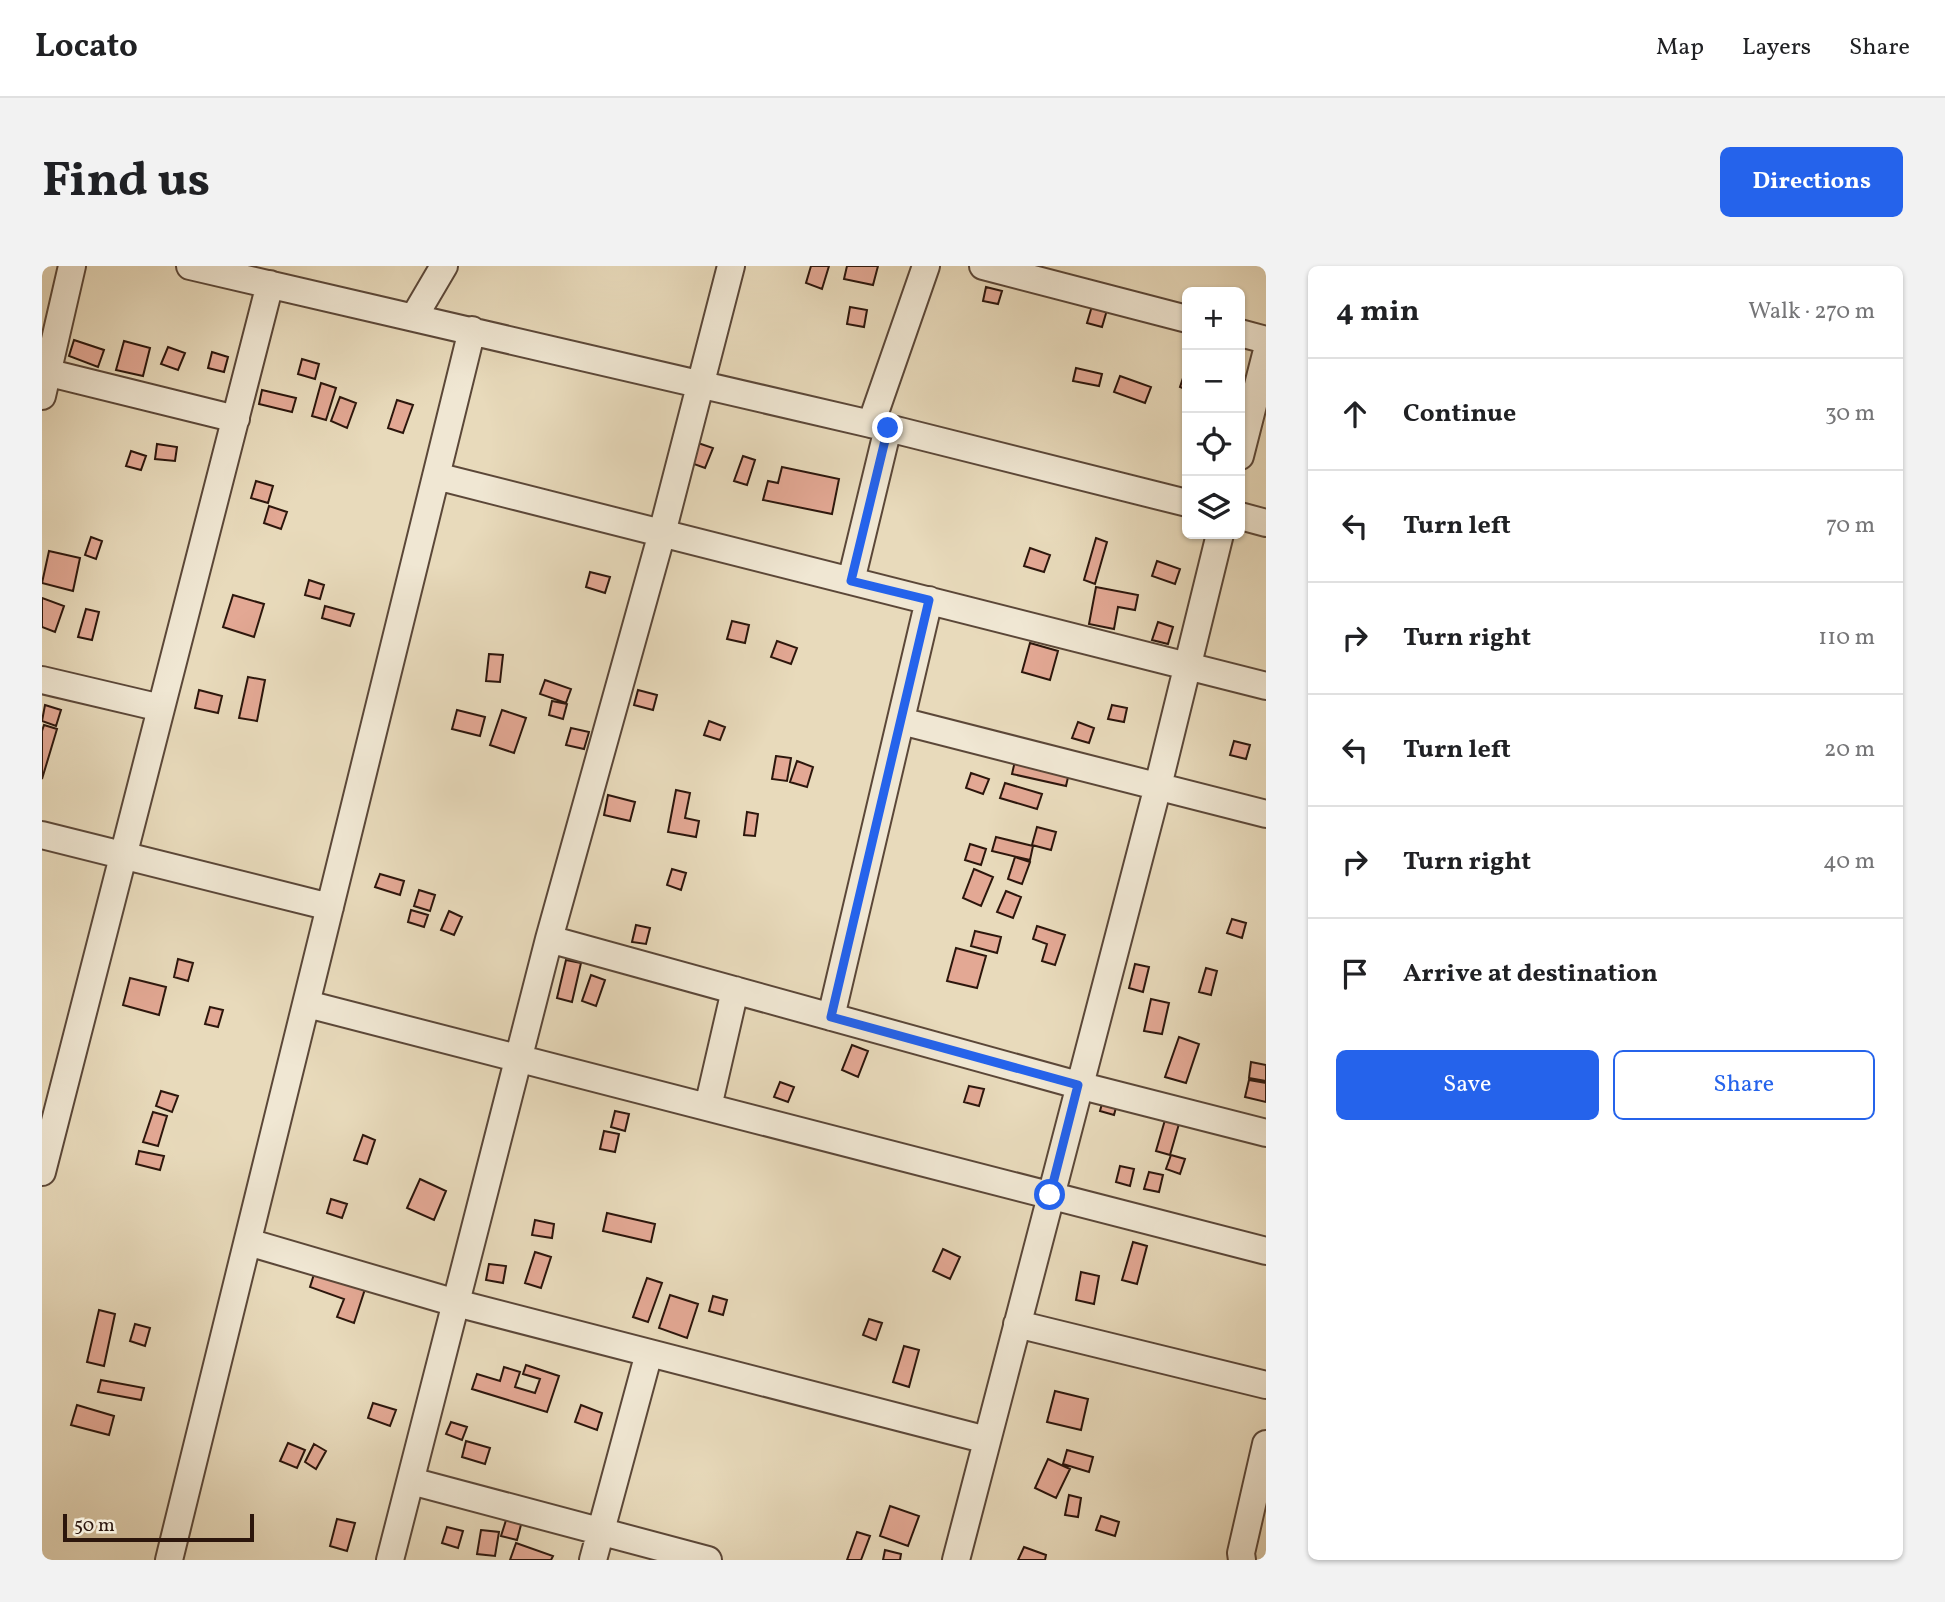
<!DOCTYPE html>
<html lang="en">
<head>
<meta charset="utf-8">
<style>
  body { margin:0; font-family:Vollkorn,serif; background:#f2f2f2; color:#202124 }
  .controls { position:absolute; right:21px; top:21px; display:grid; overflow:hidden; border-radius:10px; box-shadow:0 2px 5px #0004 }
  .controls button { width:63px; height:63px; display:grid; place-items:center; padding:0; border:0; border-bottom:2px solid #e0e0e0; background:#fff; color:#202124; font:35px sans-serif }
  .scale { position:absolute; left:21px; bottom:18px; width:191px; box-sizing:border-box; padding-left:7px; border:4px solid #2c160c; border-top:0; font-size:19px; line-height:24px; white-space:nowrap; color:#2c160c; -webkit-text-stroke:5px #f0e7d3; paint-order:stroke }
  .stop { position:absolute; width:21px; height:21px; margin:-16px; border:5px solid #2563eb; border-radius:50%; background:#fff }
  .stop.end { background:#2563eb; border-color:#fff; box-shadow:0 2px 7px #0008 }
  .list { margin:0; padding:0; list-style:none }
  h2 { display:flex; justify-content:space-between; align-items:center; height:91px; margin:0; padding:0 28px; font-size:30px }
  h2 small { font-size:23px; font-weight:400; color:#757577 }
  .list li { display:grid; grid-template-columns:46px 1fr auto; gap:21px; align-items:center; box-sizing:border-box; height:112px; padding:0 28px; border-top:2px solid #e0e0e0 }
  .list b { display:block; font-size:26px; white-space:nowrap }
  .list em { font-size:23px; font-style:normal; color:#757577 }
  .actions { display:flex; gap:14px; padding:21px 28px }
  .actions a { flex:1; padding:16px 0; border:2px solid #2563eb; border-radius:10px; text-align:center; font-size:24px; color:#2563eb }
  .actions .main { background:#2563eb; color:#fff }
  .icon { flex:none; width:38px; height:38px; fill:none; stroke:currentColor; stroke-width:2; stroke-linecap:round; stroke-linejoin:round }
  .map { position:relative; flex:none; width:1224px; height:1294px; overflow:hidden; border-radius:10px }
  header { display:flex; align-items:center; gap:42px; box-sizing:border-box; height:98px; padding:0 35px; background:#fff; border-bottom:2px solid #e0e0e0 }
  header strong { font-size:33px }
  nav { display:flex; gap:38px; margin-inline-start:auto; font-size:24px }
  .intro { display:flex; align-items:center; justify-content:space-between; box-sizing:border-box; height:168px; padding:0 42px }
  h1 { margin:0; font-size:49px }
  .button { padding:18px 32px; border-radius:10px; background:#2563eb; color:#fff; font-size:24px; font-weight:700 }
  main { display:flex; gap:42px; padding:0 42px }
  aside { flex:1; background:#fff; border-radius:10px; box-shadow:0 2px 5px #0004 }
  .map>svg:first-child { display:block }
</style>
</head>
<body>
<header>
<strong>Locato</strong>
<nav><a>Map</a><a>Layers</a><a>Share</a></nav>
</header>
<div class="intro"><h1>Find us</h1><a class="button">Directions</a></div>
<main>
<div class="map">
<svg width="1224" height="1294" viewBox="0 0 1224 1294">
  <rect width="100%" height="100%" fill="#e8dabb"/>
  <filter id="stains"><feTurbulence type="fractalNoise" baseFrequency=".00286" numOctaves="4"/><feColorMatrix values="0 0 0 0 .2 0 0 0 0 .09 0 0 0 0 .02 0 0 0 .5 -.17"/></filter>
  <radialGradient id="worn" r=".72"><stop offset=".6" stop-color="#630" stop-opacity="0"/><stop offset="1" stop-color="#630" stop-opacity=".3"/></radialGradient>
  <!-- building -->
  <path fill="#e3a894" stroke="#2c160c" stroke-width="2" d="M769,0H787L780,23L764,17Z
    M805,0H836L831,19L802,13Z
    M944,21L960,25L956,38L941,35Z
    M1050,40L1065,44L1060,61L1045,57Z
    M808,41L825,44L822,61L805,58Z
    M32,74L62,84L56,101L27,90Z
    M82,75L108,82L101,110L74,104Z
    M126,81L143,87L136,104L119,98Z
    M170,86L186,91L182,106L166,102Z
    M260,93L277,98L273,113L256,108Z
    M1034,102L1060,108L1057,120L1031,115Z
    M1143,106H1145V124L1138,121Z
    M1078,110L1109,121L1103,137L1072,126Z
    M279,117L294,122L284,154L270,150Z
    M220,124L254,132L250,146L217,138Z
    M298,131L314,137L305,162L289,155Z
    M355,134L371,139L361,167L346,162Z
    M656,177L671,182L663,202L649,197Z
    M115,178L135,181L133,195L113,193Z
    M89,185L104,190L99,204L84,200Z
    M701,190L713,194L705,219L692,215Z
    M740,201L797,213L790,248L721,234L726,215L736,217Z
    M214,215L231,220L226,237L209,232Z
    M227,240L245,246L239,263L222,257Z
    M49,271L60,275L54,293L43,289Z
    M1054,272L1065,276L1053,318L1042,314Z
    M988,282L1008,289L1002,306L982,300Z
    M7,285L38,292L31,325L0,317Z
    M1115,295L1138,303L1133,318L1110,310Z
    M548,306L568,311L563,327L544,321Z
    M267,314L282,319L278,333L263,329Z
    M1054,321L1096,329L1093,344L1076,341L1072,363L1047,358Z
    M191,329L222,338L212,371L181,361Z
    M0,332L22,340L13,366L0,361Z
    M283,340L312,348L308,360L280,352Z
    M44,343L57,346L50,374L36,371Z
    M690,355L707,359L703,377L685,373Z
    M1116,356L1131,361L1126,378L1110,374Z
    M735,375L755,382L749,398L729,391Z
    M988,377L1016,385L1008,414L980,406Z
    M447,388L461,389L458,416L444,415Z
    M206,411L223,414L215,455L197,452Z
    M503,414L529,423L524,437L498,428Z
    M157,424L180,430L176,447L153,442Z
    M596,424L615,429L611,444L592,439Z
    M510,435L525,438L521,453L507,449Z
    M3,439L19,444L14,460L0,455Z
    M1070,439L1085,442L1082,456L1066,453Z
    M415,444L443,451L438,470L410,463Z
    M460,444L484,452L472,487L448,479Z
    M667,455L683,461L678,474L662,469Z
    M1036,456L1052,462L1047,477L1030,472Z
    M2,459L15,463L0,513V465Z
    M529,462L547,466L542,483L524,479Z
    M1192,475L1208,479L1204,493L1188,489Z
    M734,490L749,492L745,515L730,513Z
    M755,495L771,501L765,521L748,516Z
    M973,495L1027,507L1024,520L970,508Z
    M929,507L947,513L941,528L924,522Z
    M963,517L1000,528L995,543L958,532Z
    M634,524L648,527L643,552L657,555L654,571L626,566Z
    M566,529L593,536L588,555L562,549Z
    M705,546L716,548L713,570L702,569Z
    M995,561L1014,566L1009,584L990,579Z
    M954,571L991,580L988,594L950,585Z
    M928,578L944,583L939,599L923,594Z
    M973,591L988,596L980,618L966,613Z
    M630,603L644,607L639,624L625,619Z
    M932,603L951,611L939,640L921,632Z
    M338,608L362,615L358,629L333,621Z
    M377,624L393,629L388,645L372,640Z
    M964,625L979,631L971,652L955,646Z
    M369,644L386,649L382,661L366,656Z
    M407,645L420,651L412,669L399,664Z
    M1190,653L1204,657L1200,672L1185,667Z
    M594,659L608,662L604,678L590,676Z
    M995,660L1023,669L1013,699L1000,695L1005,678L991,673Z
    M933,665L959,671L955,687L929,680Z
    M914,682L944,690L935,722L905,715Z
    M136,693L151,697L146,715L132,711Z
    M524,694L539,697L530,736L515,732Z
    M1093,698L1107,701L1101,726L1087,722Z
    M1164,702L1175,705L1169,729L1157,726Z
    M549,709L563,714L554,740L540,735Z
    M88,712L124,721L117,749L81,739Z
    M1109,733L1127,737L1120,768L1102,765Z
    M168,741L181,744L176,761L163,758Z
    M1137,771L1157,778L1144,817L1123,811Z
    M810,779L826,785L816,811L800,804Z
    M1209,796L1224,799V815L1207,812Z
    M1207,814L1224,817V836L1203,831Z
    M738,816L752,821L746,836L732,831Z
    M927,820L942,823L937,840L922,836Z
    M119,825L136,830L130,846L114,840Z
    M1062,830L1076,834L1072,849L1058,845Z
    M573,845L587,848L583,865L569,861Z
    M111,846L125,850L116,880L101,876Z
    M1125,847L1139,851L1128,889L1114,885Z
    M562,865L577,868L573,886L558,883Z
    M321,869L333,874L325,898L312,894Z
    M97,885L122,890L118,904L94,898Z
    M1129,889L1143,893L1138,908L1124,903Z
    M1078,900L1092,903L1088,920L1074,916Z
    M1107,906L1121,909L1117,926L1102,923Z
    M378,913L404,925L392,954L365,942Z
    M289,933L305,938L300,952L285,947Z
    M565,947L613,958L609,976L561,965Z
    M493,954L512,958L510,972L490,969Z
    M1091,976L1105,980L1095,1018L1080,1014Z
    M901,983L918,991L908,1013L891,1005Z
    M493,986L509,991L499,1022L483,1017Z
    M447,998L464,1000L461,1017L444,1014Z
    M273,1005L323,1023L312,1057L295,1051L302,1033L268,1021Z
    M1039,1006L1057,1010L1052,1038L1034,1034Z
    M605,1012L620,1017L606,1056L591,1051Z
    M628,1029L656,1038L645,1072L617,1062Z
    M671,1030L685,1034L681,1049L667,1045Z
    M57,1044L73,1048L62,1100L45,1096Z
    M827,1053L840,1057L834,1074L821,1069Z
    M93,1058L108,1062L103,1080L88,1075Z
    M862,1080L877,1084L867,1121L851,1116Z
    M484,1099L517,1110L505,1146L430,1123L435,1108L458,1115L462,1101L478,1106L473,1121L493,1127L498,1113L481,1108Z
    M59,1114L102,1122L99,1134L56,1126Z
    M1013,1125L1046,1133L1039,1164L1005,1156Z
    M331,1137L354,1144L348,1160L326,1152Z
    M35,1139L72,1150L67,1169L29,1159Z
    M539,1139L560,1147L555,1164L533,1156Z
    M409,1156L425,1161L420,1174L404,1168Z
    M424,1175L448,1182L443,1198L420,1191Z
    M246,1177L263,1184L255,1202L238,1195Z
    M272,1178L284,1185L274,1203L263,1196Z
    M1025,1184L1051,1191L1047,1206L1021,1198Z
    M1006,1193L1028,1203L1014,1232L993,1222Z
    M1027,1229L1039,1232L1036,1251L1023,1249Z
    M848,1240L877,1250L866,1280L838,1270Z
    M1059,1250L1077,1256L1073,1270L1054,1264Z
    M465,1251L480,1255L475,1274L459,1270Z
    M295,1253L313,1257L305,1285L288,1280Z
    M405,1261L421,1265L416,1282L400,1277Z
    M439,1264L457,1266L453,1290L435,1288Z
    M815,1266L828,1270L819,1294H805Z
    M474,1277L511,1290L509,1294H468Z
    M982,1281L1004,1289L1003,1294H976Z
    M843,1284L859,1288L858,1294H841Z"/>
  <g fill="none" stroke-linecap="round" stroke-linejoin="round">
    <!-- minor casing -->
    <g stroke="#5b4738" stroke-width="30">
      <path id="minor" d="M148,0L846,162L1145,237
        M941,0L1145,53
        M372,51L402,0
        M1198,67L1224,74
        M0,105L194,153
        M0,130L30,0
        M829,158L884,0
        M1198,190L1224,88
        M394,210L1224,420
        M1198,250L1224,257
        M809,315L846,162
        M0,414L119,442
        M859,455L1224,548
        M0,569L288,641
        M507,673L1036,819L1224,867
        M265,738L1224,985
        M789,751L887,334
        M666,841L693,724
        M0,906L228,18
        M206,976L414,1037L945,1174
        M975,1058L1224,1119
        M369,1215L666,1294
        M127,1294L430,64
        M348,1294L507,673L620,267L689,0
        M551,1294L607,1087
        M914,1294L1116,520L1178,268
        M1200,1294L1199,1287L1224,1178"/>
    </g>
    <!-- minor -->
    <use href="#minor" stroke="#f0e7d3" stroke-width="26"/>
  </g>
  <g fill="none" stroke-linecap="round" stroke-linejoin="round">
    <!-- route -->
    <path stroke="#2563eb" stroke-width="9" d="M846,162L809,315L887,334L789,751L1036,819L1008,929"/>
  </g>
  <rect width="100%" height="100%" filter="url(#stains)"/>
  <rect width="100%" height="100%" fill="url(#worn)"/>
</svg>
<div class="controls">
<button>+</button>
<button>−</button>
<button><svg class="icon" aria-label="locate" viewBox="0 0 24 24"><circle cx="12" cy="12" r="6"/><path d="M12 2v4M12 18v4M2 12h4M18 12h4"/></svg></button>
<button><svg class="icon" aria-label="layers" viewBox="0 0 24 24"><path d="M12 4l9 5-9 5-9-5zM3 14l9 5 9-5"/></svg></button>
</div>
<div class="scale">50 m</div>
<div class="stop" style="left:1008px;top:929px"></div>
<div class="stop end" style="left:846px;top:162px"></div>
</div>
<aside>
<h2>4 min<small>Walk · 270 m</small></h2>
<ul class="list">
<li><svg class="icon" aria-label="ahead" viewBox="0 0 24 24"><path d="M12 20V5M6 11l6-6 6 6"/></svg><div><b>Continue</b></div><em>30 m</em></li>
<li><svg class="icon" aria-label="left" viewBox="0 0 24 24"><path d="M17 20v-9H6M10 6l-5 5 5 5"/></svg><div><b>Turn left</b></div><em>70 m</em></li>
<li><svg class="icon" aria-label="right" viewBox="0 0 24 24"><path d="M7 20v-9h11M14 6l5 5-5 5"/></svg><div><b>Turn right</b></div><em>110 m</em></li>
<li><svg class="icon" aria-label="left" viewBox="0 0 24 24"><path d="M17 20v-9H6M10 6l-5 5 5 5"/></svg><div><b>Turn left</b></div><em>20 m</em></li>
<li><svg class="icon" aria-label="right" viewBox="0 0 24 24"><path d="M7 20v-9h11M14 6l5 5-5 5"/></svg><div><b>Turn right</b></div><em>40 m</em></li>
<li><svg class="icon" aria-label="arrive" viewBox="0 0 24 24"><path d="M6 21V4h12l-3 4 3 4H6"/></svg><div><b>Arrive at destination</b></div></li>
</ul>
<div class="actions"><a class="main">Save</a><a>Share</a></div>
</aside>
</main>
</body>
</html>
